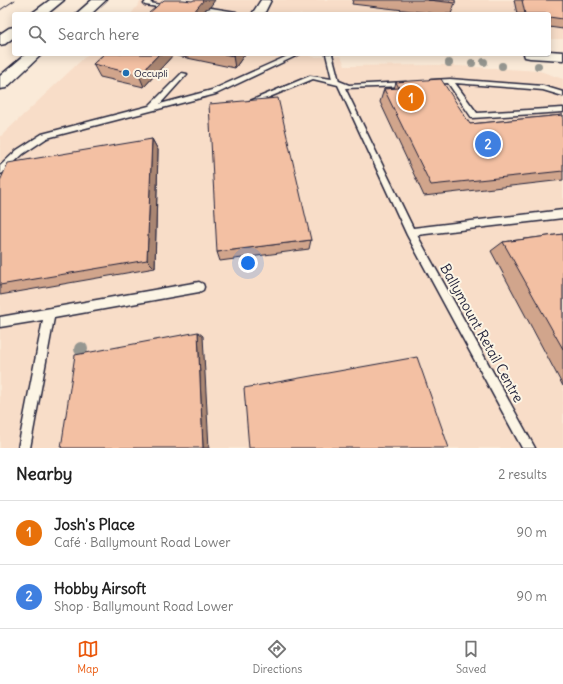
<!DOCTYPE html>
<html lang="en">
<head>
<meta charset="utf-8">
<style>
  body { margin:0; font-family:Delius,sans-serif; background:#f6f6f6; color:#222 }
  .you { position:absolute; left:248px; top:263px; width:14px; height:14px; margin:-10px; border:3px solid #fff; border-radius:50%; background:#1a73e8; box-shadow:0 0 0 6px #1a73e833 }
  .badge { display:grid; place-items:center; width:26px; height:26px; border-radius:50%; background:#ea580c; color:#fff; font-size:13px; font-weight:700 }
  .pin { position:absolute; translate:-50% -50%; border:2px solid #fff; box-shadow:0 1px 4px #0006 }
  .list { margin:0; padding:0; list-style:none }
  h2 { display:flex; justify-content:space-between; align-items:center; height:52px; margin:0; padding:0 16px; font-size:17px }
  h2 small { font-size:13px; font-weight:400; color:#767676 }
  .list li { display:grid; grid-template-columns:26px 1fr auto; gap:12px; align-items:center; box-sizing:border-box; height:64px; padding:0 16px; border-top:1px solid #e0e0e0 }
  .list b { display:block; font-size:15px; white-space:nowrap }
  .list p { margin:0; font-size:13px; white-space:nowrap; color:#767676 }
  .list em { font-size:13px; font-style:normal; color:#767676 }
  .icon { flex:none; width:22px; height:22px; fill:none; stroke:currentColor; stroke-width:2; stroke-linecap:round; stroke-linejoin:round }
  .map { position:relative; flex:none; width:563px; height:448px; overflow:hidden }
  .search { position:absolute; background:#fff; box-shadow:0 2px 10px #0003; left:12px; right:12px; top:12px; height:44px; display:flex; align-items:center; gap:10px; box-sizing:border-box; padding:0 14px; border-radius:4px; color:#767676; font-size:15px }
  .sheet { height:180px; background:#fff }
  nav { display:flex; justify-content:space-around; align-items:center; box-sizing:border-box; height:56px; border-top:1px solid #e0e0e0; background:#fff; font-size:11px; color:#767676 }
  nav a { display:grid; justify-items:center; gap:2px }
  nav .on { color:#ea580c }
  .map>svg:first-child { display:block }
</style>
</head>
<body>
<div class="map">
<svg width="563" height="448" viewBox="0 0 563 448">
  <rect width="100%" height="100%" fill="#faead8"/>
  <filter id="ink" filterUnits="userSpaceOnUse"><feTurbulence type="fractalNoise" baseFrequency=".025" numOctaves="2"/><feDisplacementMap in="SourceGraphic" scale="8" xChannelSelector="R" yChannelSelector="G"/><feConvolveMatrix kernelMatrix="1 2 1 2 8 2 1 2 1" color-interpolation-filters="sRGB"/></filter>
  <g filter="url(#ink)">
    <!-- built -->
    <path fill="#f8ddc8" d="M142,0H563V39H549V14H281L268,12L266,14H131Z
      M88,54H309L313,57L341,56L345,66L442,65L540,71L563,79V448H0V137Z"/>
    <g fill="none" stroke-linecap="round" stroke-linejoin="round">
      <!-- service casing -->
      <g stroke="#22223b" stroke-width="3">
        <path id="service" d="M147,0H153L150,3L173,7L170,9L145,5L144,4Z
          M292,54H300L216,94L47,138L23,154L3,173L0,174V166L17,150L42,134L149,106L182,73L187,74L160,104L212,90Z
          M326,54H332L339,81L349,85L406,82L409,84L406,86L345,88L413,228L563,210V218L417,235L535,448H522L407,235L338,85L313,79L248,106H246L243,104L310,76L332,79Z
          M450,79L543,86L563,92V96L543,90L455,83L477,113L563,108V112L472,118L448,83L431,84L428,82L431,80Z
          M199,282L203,284L204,287L203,290L199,292L54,318L30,448H18L43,320L0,327V317Z"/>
      </g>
      <!-- minor casing -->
      <g stroke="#22223b" stroke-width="3">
        <path id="minor" d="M261,0H271L264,14H252Z
          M211,8L236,12L238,14L207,13L205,11L207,9Z
          M549,51L563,52V60L530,58L525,57L524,54H549Z"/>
      </g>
      <!-- motorway casing -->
      <g stroke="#22223b" stroke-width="3">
        <path id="motorway" d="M50,0H64L47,14H31Z
          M92,0H106L91,14H76Z
          M14,27V37L5,44L0,45V34L9,28Z
          M26,54H42L6,88L0,89V76Z"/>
      </g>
      <!-- service -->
      <use href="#service" fill="#fcf5e5" fill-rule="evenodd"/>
      <!-- minor -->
      <use href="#minor" fill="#fcf5e5" fill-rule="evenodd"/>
      <!-- motorway -->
      <use href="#motorway" fill="#fcf5e5" fill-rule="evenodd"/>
      <!-- tram -->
      <path stroke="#22223b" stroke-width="1" d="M0,10L15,0"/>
    </g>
    <!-- trees -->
    <g fill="#969791">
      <circle cx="484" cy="62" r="4"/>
      <circle cx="449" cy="63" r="4"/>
      <circle cx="472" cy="63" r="4"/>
      <circle cx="502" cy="66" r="4"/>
      <circle cx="538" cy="66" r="4"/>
      <circle cx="81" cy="349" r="7"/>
    </g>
    <!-- wall -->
    <path fill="#d1a58c" stroke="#22223b" d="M353,0H455V3L451,14H438L352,4Z
      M514,0H563V29L549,27V14H517Z
      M104,54H245L235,68L173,55L144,87L100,77L93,64Z
      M396,82L470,124L563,115V180L424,196L380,102L384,89H394Z
      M152,139L158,150L155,268L0,295V181Z
      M563,234V386L491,251L503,242Z
      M311,240L309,249L220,261L217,252Z"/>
    <!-- shaded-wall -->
    <path fill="#aa8672" stroke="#22223b" d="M202,0H215L210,7L204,10L205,13V14H194L193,13Z
      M159,54H173V55L144,87L139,75Z
      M235,54H245L235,68L233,56Z
      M152,139L158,150L155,268L147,260Z
      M198,332L203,336L209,448H203Z"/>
    <!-- building -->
    <path fill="#f3c0a3" stroke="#22223b" d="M164,0H183L192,1L194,0H202L203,1L193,13L201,14H148Z
      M428,0H455V3Z
      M522,0H563V19L549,17V14H525Z
      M104,54H159L139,75L93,64Z
      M224,54H235L233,56Z
      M441,79L470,124L563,115V171L431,185L384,89L399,88L396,82Z
      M278,98L311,240L217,252L209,104Z
      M152,139L147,260L0,285V181L8,163Z
      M563,234V349L503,242Z
      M198,332L203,448H61L75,355Z
      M417,357L449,448H249L244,388Z"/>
  </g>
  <!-- markers -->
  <circle fill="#1f6fb2" stroke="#fcf5e5" stroke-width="1.5" cx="126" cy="73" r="4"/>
  <g text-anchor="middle" stroke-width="4" stroke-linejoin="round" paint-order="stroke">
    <!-- far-poi labels -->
    <g font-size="10" fill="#22223b" stroke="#fcf5e5" text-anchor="start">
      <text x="134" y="77">Occupli</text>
    </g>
    <!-- near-street labels -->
    <g font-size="14" fill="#22223b" stroke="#fcf5e5">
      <text transform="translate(482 333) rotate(61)" y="5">Ballymount Retail Centre</text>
    </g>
  </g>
</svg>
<div class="you"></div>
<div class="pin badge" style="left:411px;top:98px;background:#e8710a">1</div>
<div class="pin badge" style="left:488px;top:144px;background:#3f7fe0">2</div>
<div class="search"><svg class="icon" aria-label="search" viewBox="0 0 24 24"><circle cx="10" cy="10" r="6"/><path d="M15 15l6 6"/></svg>Search here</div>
</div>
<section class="sheet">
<h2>Nearby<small>2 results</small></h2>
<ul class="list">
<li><span class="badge" style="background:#e8710a">1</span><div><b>Josh's Place</b><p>Café · Ballymount Road Lower</p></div><em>90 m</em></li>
<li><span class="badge" style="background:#3f7fe0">2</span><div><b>Hobby Airsoft</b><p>Shop · Ballymount Road Lower</p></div><em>90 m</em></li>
</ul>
</section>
<nav>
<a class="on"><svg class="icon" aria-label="map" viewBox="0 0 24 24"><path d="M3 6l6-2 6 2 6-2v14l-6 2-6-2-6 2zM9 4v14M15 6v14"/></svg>Map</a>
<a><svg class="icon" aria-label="directions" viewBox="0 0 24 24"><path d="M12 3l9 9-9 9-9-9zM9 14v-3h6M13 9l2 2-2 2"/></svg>Directions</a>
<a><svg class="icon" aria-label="saved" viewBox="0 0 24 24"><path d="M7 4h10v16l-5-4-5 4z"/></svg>Saved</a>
</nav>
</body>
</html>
